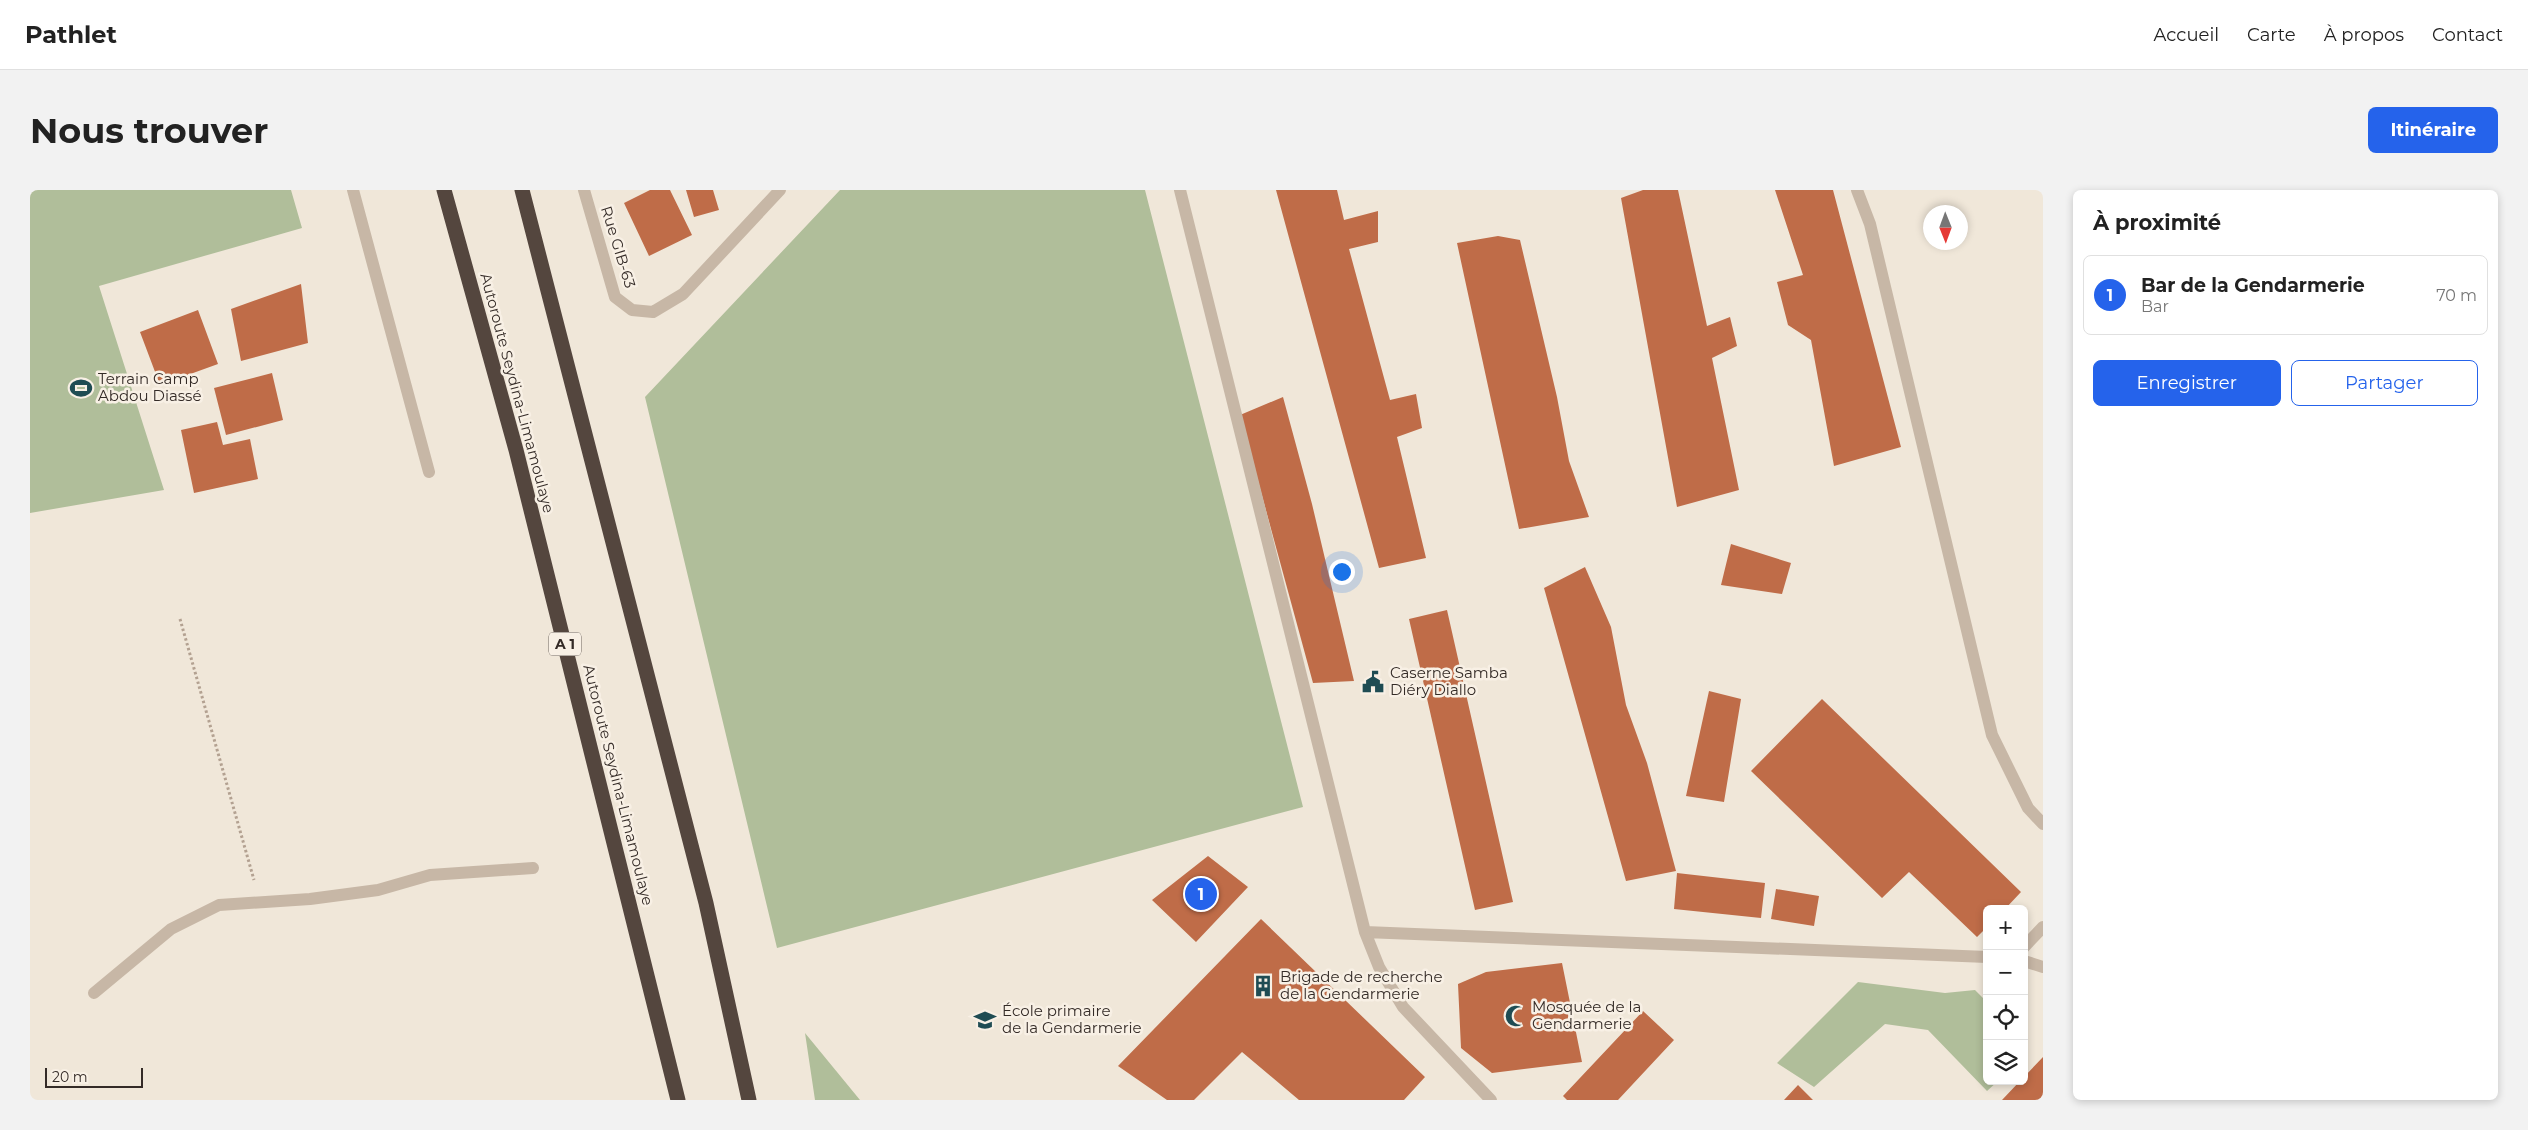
<!DOCTYPE html>
<html lang="fr">
<head>
<meta charset="utf-8">
<style>
  body { margin:0; font-family:Montserrat,sans-serif; background:#f2f2f2; color:#222 }
  .controls { position:absolute; right:15px; bottom:15px; display:grid; overflow:hidden; border-radius:8px; box-shadow:0 2px 8px #0003 }
  .controls button { width:45px; height:45px; display:grid; place-items:center; padding:0; border:0; border-bottom:1px solid #e0e0e0; background:#fff; color:#222; font:25px sans-serif }
  .compass { position:absolute; left:1893px; top:15px; width:45px; height:45px; border-radius:50%; background:#fff; box-shadow:0 2px 8px #0003; rotate:179deg }
  .scale { position:absolute; left:15px; bottom:12px; width:98px; box-sizing:border-box; padding-left:5px; border:2px solid #342b27; border-top:0; font-size:14px; line-height:18px; white-space:nowrap; color:#342b27; -webkit-text-stroke:4px #f8f0e5; paint-order:stroke }
  .you { position:absolute; left:1311px; top:381px; width:18px; height:18px; margin:-12px; border:4px solid #fff; border-radius:50%; background:#1a73e8; box-shadow:0 0 0 8px #1a73e833 }
  .badge { display:grid; place-items:center; width:32px; height:32px; border-radius:50%; background:#2563eb; color:#fff; font-size:16px; font-weight:700 }
  .pin { position:absolute; translate:-50% -50%; border:2px solid #fff; box-shadow:0 1px 5px #0006 }
  .list { margin:0; padding:0; list-style:none }
  h2 { display:flex; justify-content:space-between; align-items:center; height:65px; margin:0; padding:0 20px; font-size:21px }
  h2 small { font-size:16px; font-weight:400; color:#767676 }
  .list li { display:grid; grid-template-columns:32px 1fr auto; gap:15px; align-items:center; box-sizing:border-box; height:80px; margin:0 10px 10px; padding:0 10px; border:1px solid #e0e0e0; border-radius:8px }
  .list b { display:block; font-size:19px; white-space:nowrap }
  .list p { margin:0; font-size:16px; white-space:nowrap; color:#767676 }
  .list em { font-size:16px; font-style:normal; color:#767676 }
  .actions { display:flex; gap:10px; padding:15px 20px }
  .actions a { flex:1; padding:11px 0; border:1px solid #2563eb; border-radius:8px; text-align:center; font-size:18px; color:#2563eb }
  .actions .main { background:#2563eb; color:#fff }
  .icon { flex:none; width:28px; height:28px; fill:none; stroke:currentColor; stroke-width:2; stroke-linecap:round; stroke-linejoin:round }
  .map { position:relative; flex:none; width:2013px; height:910px; overflow:hidden; border-radius:8px }
  header { display:flex; align-items:center; gap:30px; box-sizing:border-box; height:70px; padding:0 25px; background:#fff; border-bottom:1px solid #e0e0e0 }
  header strong { font-size:24px }
  nav { display:flex; gap:28px; margin-inline-start:auto; font-size:18px }
  .intro { display:flex; align-items:center; justify-content:space-between; box-sizing:border-box; height:120px; padding:0 30px }
  h1 { margin:0; font-size:35px }
  .button { padding:12px 22px; border-radius:8px; background:#2563eb; color:#fff; font-size:18px; font-weight:700 }
  main { display:flex; gap:30px; padding:0 30px }
  aside { flex:1; background:#fff; border-radius:8px; box-shadow:0 2px 8px #0003 }
  .map>svg:first-child { display:block }
</style>
</head>
<body>
<header>
<strong>Pathlet</strong>
<nav><a>Accueil</a><a>Carte</a><a>À propos</a><a>Contact</a></nav>
</header>
<div class="intro"><h1>Nous trouver</h1><a class="button">Itinéraire</a></div>
<main>
<div class="map">
<svg width="2013" height="910" viewBox="0 0 2013 910">
  <rect width="100%" height="100%" fill="#f0e7d9"/>
  <!-- green -->
  <path fill="#b0be9a" d="M0,0H261L272,38L69,96L134,300L0,323Z
    M810,0H1115L1273,617L747,758L615,207Z
    M1828,792L1915,803L1945,800L1957,812V891H1968L1957,901L1898,840L1855,834L1784,897L1747,873Z
    M775,843L830,910H785Z"/>
  <!-- building -->
  <path fill="#bf6c48" d="M620,0H640L662,45L619,66L594,13Z
    M656,0H683L689,20L664,27Z
    M1246,0H1307L1314,30L1348,21V52L1319,59L1360,210L1386,204L1392,238L1367,247L1396,368L1349,378Z
    M1613,0H1648L1677,136L1700,127L1707,156L1682,168L1709,300L1647,317L1591,8Z
    M1745,0H1803L1871,257L1804,276L1781,150L1758,135L1747,92L1773,85Z
    M1468,46L1490,50L1527,207L1539,271L1559,327L1489,339L1427,53Z
    M271,94L278,153L211,171L201,119Z
    M168,120L188,174L130,195L110,142Z
    M242,183L253,230L196,245L184,198Z
    M1253,207L1282,314L1324,491L1283,493L1210,225Z
    M187,232L193,255L220,249L228,289L164,303L151,240Z
    M1701,354L1761,373L1752,404L1691,395Z
    M1555,377L1581,437L1596,515L1617,573L1646,681L1596,691L1514,398Z
    M1417,420L1483,712L1445,720L1379,429Z
    M1679,501L1711,509L1694,612L1656,606Z
    M1792,509L1991,702L1975,719H1957V737L1947,747L1879,682L1852,708L1721,581Z
    M1178,666L1218,697L1166,752L1122,710Z
    M1647,683L1735,693L1731,728L1644,719Z
    M1746,699L1789,706L1784,736L1741,729Z
    M1231,729L1395,887L1374,910H1269L1212,862L1164,910H1137L1088,876Z
    M1532,773L1552,872L1462,883L1431,858L1428,794L1456,782Z
    M1613,821L1644,850L1588,910H1537L1533,906Z
    M2013,867V910H1972L1990,891H1994V887Z
    M1768,895L1783,910H1754Z"/>
  <g fill="none" stroke-linecap="round" stroke-linejoin="round">
    <!-- path -->
    <path stroke="#b3a191" stroke-width="3" stroke-dasharray="2.5 2.5" stroke-linecap="butt" d="M150,429L224,690"/>
    <!-- service -->
    <path stroke="#c7b7a6" stroke-width="12" d="M323,0L399,282
      M1150,0L1335,742L1349,777L1373,817L1461,910
      M1827,0L1840,34L1962,545L1998,618L2013,634
      M1335,742L1957,767
      M1994,757L2013,737
      M1994,771L2013,777
      M64,803L141,739L189,715L280,709L348,700L400,685L503,678"/>
    <!-- minor -->
    <path stroke="#c7b7a6" stroke-width="12" d="M554,0L585,107L602,120L623,122L653,104L750,0"/>
    <!-- motorway -->
    <path stroke="#54463e" stroke-width="15" d="M414,0L486,260L648,910
      M492,0L676,713L719,910"/>
  </g>
  <!-- icons -->
  <defs>
    <g id="stadium-bare" transform="scale(1.725)"><path d="M0-5a6.5 5 0 1 0 0 10a6.5 5 0 1 0 0-10ZM-3.5-1.8h7v3.6h-7Z" fill="#1f4c53" stroke="#f8f0e5" stroke-width="2.5" paint-order="stroke"/></g>
    <g id="civic-bare" transform="scale(1.725)"><path d="M-.6-6.5H3V-4.5H.6V-3L4-1V1h2V6H-6V1h2V-1L-.6-3ZM-1.2 2.5V6h2.4V2.5Z" fill="#1f4c53" stroke="#f8f0e5" stroke-width="2.5" paint-order="stroke"/></g>
    <g id="building-bare" transform="scale(1.725)"><path d="M-4-6H4V6H1V3H-1V6H-4ZM-2.5-4.3h1.7v1.8h-1.7ZM.8-4.3h1.7v1.8H.8ZM-2.5-1h1.7V.8h-1.7ZM.8-1h1.7V.8H.8Z" fill="#1f4c53" stroke="#f8f0e5" stroke-width="2.5" paint-order="stroke"/></g>
    <g id="mosque-bare" transform="scale(1.725)"><path d="M3.5-4.9A6 6 0 1 0 3.5 4.9A5 5 0 1 1 3.5-4.9Z" fill="#1f4c53" stroke="#f8f0e5" stroke-width="2.5" paint-order="stroke"/></g>
    <g id="school-bare" transform="scale(1.725)"><path d="M0-5L7-2L0 1L-7-2ZM-4 1L0 2.5L4 1V4Q0 6-4 4Z" fill="#1f4c53" stroke="#f8f0e5" stroke-width="2.5" paint-order="stroke"/></g>
  </defs>
  <g fill-rule="evenodd">
    <use href="#stadium-bare" x="51" y="198"/>
    <use href="#civic-bare" x="1343" y="492"/>
    <use href="#building-bare" x="1233" y="796"/>
    <use href="#mosque-bare" x="1486" y="826"/>
    <use href="#school-bare" x="955" y="830"/>
  </g>
  <g text-anchor="middle" stroke-width="5" stroke-linejoin="round" paint-order="stroke">
    <!-- shield labels -->
    <rect fill="#f8f0e5" stroke="#6f6660" stroke-width="1" x="519" y="442.5" width="32" height="23" rx="4"/>
    <g font-size="14" font-weight="bold" fill="#342b27">
      <text x="535" y="459">A 1</text>
    </g>
    <!-- street labels -->
    <g font-size="15" fill="#342b27" stroke="#f8f0e5">
      <text transform="translate(588 57) rotate(73)" y="5">Rue GIB-63</text>
      <text transform="translate(487 203) rotate(75)" y="5">Autoroute Seydina-Limamoulaye</text>
      <text transform="translate(588 595) rotate(76)" y="5">Autoroute Seydina-Limamoulaye</text>
    </g>
    <!-- poi labels -->
    <g font-size="15" fill="#342b27" stroke="#f8f0e5" text-anchor="start">
      <text x="68" y="194">Terrain Camp<tspan x="68" dy="17">Abdou Diassé</tspan></text>
      <text x="1360" y="488">Caserne Samba<tspan x="1360" dy="17">Diéry Diallo</tspan></text>
      <text x="1250" y="792">Brigade de recherche<tspan x="1250" dy="17">de la Gendarmerie</tspan></text>
      <text x="1502" y="822">Mosquée de la<tspan x="1502" dy="17">Gendarmerie</tspan></text>
      <text x="972" y="826">École primaire<tspan x="972" dy="17">de la Gendarmerie</tspan></text>
    </g>
  </g>
</svg>
<div class="controls">
<button>+</button>
<button>−</button>
<button><svg class="icon" aria-label="locate" viewBox="0 0 24 24"><circle cx="12" cy="12" r="6"/><path d="M12 2v4M12 18v4M2 12h4M18 12h4"/></svg></button>
<button><svg class="icon" aria-label="layers" viewBox="0 0 24 24"><path d="M12 4l9 5-9 5-9-5zM3 14l9 5 9-5"/></svg></button>
</div>
<svg class="compass" viewBox="-18 -18 36 36"><path d="M0-13l5 13h-10z" fill="#e53935"/><path d="M0 13l5-13h-10z" fill="#767676"/></svg>
<div class="scale">20 m</div>
<div class="you"></div>
<div class="pin badge" style="left:1171px;top:704px">1</div>
</div>
<aside>
<h2>À proximité<small></small></h2>
<ul class="list">
<li><span class="badge">1</span><div><b>Bar de la Gendarmerie</b><p>Bar</p></div><em>70 m</em></li>
</ul>
<div class="actions"><a class="main">Enregistrer</a><a>Partager</a></div>
</aside>
</main>
</body>
</html>
